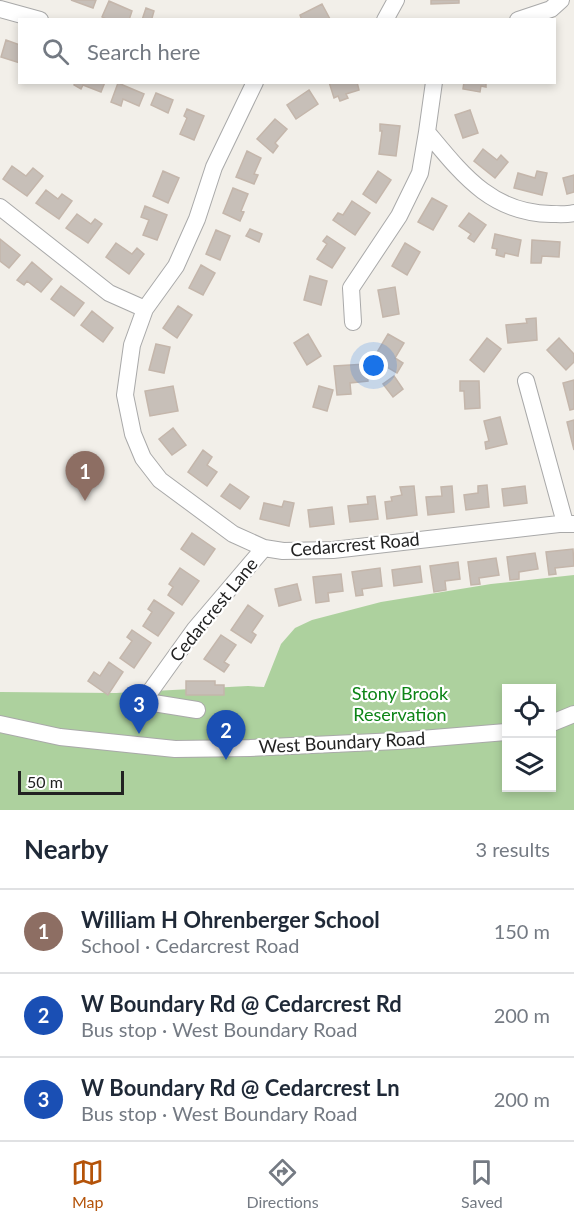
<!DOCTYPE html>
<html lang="en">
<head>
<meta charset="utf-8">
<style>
  body { margin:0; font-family:Lato,sans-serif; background:#f6f6f7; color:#1f2937 }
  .controls { position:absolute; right:18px; bottom:18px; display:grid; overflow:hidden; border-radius:0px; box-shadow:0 3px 9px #0003 }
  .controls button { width:54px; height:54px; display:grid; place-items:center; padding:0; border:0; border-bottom:2px solid #e0e1e3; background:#fff; color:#1f2937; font:30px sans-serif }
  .scale { position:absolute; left:18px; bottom:15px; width:106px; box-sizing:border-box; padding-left:6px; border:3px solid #222; border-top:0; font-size:16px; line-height:21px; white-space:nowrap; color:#222; -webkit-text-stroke:4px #fff; paint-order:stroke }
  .you { position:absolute; left:374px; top:366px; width:21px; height:21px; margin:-15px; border:4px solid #fff; border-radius:50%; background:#1a73e8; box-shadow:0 0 0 9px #1a73e833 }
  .badge { display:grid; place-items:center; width:39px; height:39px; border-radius:50%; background:#b45309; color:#fff; font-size:20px; font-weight:700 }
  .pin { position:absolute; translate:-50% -50px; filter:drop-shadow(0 2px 3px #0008) }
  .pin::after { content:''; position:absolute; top:32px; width:21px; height:18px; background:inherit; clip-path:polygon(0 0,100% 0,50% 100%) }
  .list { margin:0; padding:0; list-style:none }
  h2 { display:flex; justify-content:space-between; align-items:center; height:78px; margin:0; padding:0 24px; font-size:26px }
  h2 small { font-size:20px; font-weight:400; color:#747a83 }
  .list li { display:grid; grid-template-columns:39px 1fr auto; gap:18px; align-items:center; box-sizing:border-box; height:84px; padding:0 24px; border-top:2px solid #e0e1e3 }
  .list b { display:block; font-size:22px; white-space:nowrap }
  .list p { margin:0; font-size:20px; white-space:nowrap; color:#747a83 }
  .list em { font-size:20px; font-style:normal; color:#747a83 }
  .icon { flex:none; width:33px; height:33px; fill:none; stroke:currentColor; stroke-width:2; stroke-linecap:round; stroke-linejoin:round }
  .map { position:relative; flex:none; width:574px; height:810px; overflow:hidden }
  .search { position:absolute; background:#fff; box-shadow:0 3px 9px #0003; left:18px; right:18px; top:18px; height:66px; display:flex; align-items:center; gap:15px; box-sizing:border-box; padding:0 21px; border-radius:0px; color:#747a83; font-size:22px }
  .sheet { height:330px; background:#fff }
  nav { display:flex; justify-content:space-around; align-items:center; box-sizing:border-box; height:84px; border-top:2px solid #e0e1e3; background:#fff; font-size:16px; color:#747a83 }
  nav a { display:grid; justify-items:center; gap:3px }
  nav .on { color:#b45309 }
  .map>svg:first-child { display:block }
</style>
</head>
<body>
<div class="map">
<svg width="574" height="810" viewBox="0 0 574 810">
  <rect width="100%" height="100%" fill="#f2efe9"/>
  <!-- forest -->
  <path fill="#add19e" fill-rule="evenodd" d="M574,575V810H0V692L116,693L248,686L264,687L281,644L295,628L312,620L381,602L491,584ZM506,688H552V788H506Z"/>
  <!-- building -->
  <path fill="#c7bfb8" stroke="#c4b6ab" stroke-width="1.5" d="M71,0H96L93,8Z
    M431,0H459V3L431,4Z
    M109,1L132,11L129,20H108L102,17Z
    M322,4L330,19L302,20L300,15Z
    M146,8L154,11L152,18L155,20H142Z
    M6,40L20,45V63L1,57Z
    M75,82H105L101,92L83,85L81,89L74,85Z
    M329,82H357L359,90L346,94L348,98L340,101L338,96L334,98Z
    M464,82H486V87L481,86L480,92L463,89Z
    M118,83L144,94L139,106L123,99L121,106L111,102Z
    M309,90L318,104L296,119L287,105Z
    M156,93L173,100L168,113L151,105Z
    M187,109L204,116L194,140L180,134L187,118L184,116Z
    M470,110L478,133L463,138L455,115Z
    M275,119L287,129L275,143L278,146L273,153L257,139Z
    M380,124L400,126L396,156L379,154L382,131H380Z
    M483,149L497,160L501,155L508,162L495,178L474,161Z
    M247,151L261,158L254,174L258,175L254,184L236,177Z
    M12,166L26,176L33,168L43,176L27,196L3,179Z
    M163,171L179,178L168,203L153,196Z
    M378,171L391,180L376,203L363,194Z
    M537,171L547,173L542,195L514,188L518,173L535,178Z
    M574,175V192L567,194L563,178Z
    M233,188L248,194L241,211L244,212L240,221L223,213Z
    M46,190L58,199L62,194L72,201L59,219L36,203Z
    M432,198L447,206L433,230L418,222Z
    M352,201L370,213L355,235L333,220L338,213L343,215Z
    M145,206L167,215L157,240L143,235L149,220L141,217Z
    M469,213L486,225L474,242L468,238L471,234L459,226Z
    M77,214L91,224L95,219L102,224L88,243L66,228Z
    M250,229L262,234L259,242L246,236Z
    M216,230L230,236L220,260L206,254Z
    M495,234L521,240L518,256L505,253L504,257L496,255L497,249L492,248Z
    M327,236L345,248L332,268L317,259L327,244L323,241Z
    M0,239L20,255L9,268L0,261Z
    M532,240L560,242L559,257L542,256L541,263H531Z
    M116,243L132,254L137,248L144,254L129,274L106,257Z
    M405,243L420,252L407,275L392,266Z
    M32,262L52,279L41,292L27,281L24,285L17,280Z
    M201,265L215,273L203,295L189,288Z
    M310,276L327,281L321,305L304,300Z
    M61,286L84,303L74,316L51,299Z
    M395,287L399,314L383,317L378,290Z
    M178,306L192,315L177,338L163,328Z
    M92,311L113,328L103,342L81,325Z
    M536,318L537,340L508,343L506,325L527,323L526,319Z
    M308,334L321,356L307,365L294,343Z
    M388,334L404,343L395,358L403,363L397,373L373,359Z
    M487,338L501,349L484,372L470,360Z
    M559,338L574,354V362L566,370L547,350Z
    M156,344L170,347L164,373L149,370Z
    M366,364L368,381L350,383L351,394L337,395L334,366Z
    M394,376L403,389L393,397L383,384Z
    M574,380V409L570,410L563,383Z
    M460,381H479L480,408L465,409L464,391H460Z
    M173,386L178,411L150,416L145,391Z
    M319,386L333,390L327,411L313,407Z
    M500,417L507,444L486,449L485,442L489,441L484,421Z
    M574,420V450L567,422Z
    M173,428L186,445L172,455L159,439Z
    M203,450L212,457L207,465L217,472L207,486L188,472Z
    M230,484L249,497L240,509L221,496Z
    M487,485L489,507L466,510L464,495L478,493V486Z
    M414,486L417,515L387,519L385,502L392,501L391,497L402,495L400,487Z
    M452,486L454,512L428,515L426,497L442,496L441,487Z
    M525,486L527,503L504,506L502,489Z
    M375,496L378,519L350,522L348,506L368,504L367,497Z
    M284,501L294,503L289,526L260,519L264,503L282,507Z
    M332,507L334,524L310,527L308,510Z
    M192,533L215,549L204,565L181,549Z
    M573,549L574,566L555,568L556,574L549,575L546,552Z
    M535,553L538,569L519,572V579L510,580L507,557Z
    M496,558L499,575L479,578L480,584L471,585L468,562Z
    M458,562L460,579L445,581L446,590L434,592L430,566Z
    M420,566L422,582L394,586L392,570Z
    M180,568L199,581L182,605L168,595L173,587L169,584Z
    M380,568L382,586L362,589L363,595L356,596L352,572Z
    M341,574L343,591L328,593L329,601L316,603L313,577Z
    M297,584L301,600L279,606L275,589Z
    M154,600L174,613L158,636L143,626L152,612L148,609Z
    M248,605L263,616L252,632L256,635L251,643L231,630Z
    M132,630L151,643L134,668L120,658L132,641L127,637Z
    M221,635L236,645L224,662L229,665L224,672L204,659Z
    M109,662L123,672L108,695L88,681L94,672L100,676Z
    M186,681H215V685H224V695H186Z"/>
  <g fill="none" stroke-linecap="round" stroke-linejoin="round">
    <!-- street casing -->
    <g stroke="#a9a9a9" stroke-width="18">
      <path id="street" d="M0,9L40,20
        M385,20L396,0
        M518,20L551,9L561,0
        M255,82L214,167L197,219L176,266L145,309L132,345L125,395L133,434L143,458L160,480L233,534L264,548L283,551L333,550L559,524H574
        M434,82L427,132C462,174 491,213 551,214C558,214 566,215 574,213
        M0,207L109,293L145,309
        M353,322L351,288L399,216L420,173L427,132
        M526,381L565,523
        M141,701L152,689L195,629L264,548
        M141,701L197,710
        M552,723L574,714
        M0,724L60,737L175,749L250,748L397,741L506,732"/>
    </g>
    <!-- street -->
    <use href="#street" stroke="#fff" stroke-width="16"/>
  </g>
  <g text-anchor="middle" stroke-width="4.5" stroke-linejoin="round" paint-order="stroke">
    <!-- street labels -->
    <g font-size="18" fill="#222" stroke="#fff">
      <text transform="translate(355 545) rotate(-5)" y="6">Cedarcrest Road</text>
      <text transform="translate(214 610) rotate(-51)" y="6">Cedarcrest Lane</text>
      <text transform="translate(342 743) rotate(-3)" y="6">West Boundary Road</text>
    </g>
    <!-- park labels -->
    <g font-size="18" fill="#0c8416" stroke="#fff">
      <text x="400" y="700">Stony Brook<tspan x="400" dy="21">Reservation</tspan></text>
    </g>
  </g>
</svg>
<div class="controls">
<button><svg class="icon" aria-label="locate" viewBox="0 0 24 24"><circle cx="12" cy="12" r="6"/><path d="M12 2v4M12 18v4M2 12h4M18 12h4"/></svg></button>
<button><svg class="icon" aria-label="layers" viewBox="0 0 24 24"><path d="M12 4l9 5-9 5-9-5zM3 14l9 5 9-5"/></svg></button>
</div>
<div class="scale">50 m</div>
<div class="you"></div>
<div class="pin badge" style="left:85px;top:501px;background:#8d6e63">1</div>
<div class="pin badge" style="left:226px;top:760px;background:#1a4fb4">2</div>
<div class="pin badge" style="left:139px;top:734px;background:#1a4fb4">3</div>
<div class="search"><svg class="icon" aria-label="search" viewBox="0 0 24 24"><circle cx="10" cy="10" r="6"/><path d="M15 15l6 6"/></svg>Search here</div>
</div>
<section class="sheet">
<h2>Nearby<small>3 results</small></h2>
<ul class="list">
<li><span class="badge" style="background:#8d6e63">1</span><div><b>William H Ohrenberger School</b><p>School · Cedarcrest Road</p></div><em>150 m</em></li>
<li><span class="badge" style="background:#1a4fb4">2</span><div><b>W Boundary Rd @ Cedarcrest Rd</b><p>Bus stop · West Boundary Road</p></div><em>200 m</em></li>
<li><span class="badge" style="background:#1a4fb4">3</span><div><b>W Boundary Rd @ Cedarcrest Ln</b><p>Bus stop · West Boundary Road</p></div><em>200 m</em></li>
</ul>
</section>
<nav>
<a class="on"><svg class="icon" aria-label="map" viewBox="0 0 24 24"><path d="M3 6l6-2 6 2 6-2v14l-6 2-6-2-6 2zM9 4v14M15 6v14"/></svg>Map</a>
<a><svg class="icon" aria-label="directions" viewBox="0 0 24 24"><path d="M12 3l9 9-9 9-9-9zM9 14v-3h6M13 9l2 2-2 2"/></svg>Directions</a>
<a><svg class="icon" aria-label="saved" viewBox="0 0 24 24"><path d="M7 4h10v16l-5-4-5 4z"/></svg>Saved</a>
</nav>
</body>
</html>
